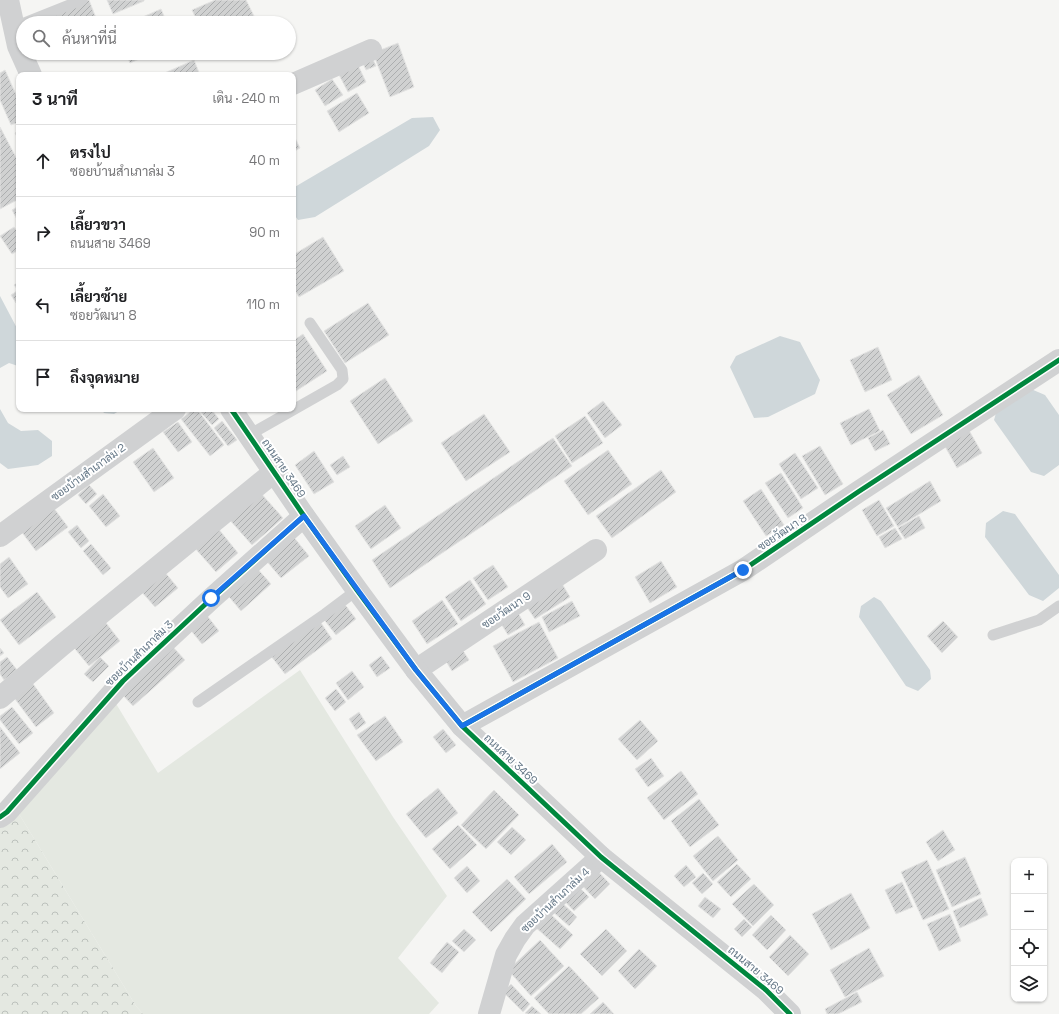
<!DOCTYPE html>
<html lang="th">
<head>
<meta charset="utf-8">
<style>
  body { margin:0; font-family:"Space Grotesk",Sarabun,sans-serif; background:#f2f2f2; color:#202124 }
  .controls { position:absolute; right:12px; bottom:12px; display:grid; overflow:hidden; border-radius:8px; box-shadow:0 1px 3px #0004 }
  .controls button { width:36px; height:36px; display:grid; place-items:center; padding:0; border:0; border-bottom:1px solid #e0e0e0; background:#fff; color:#202124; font:20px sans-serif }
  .stop { position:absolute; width:12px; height:12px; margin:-9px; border:3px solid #1a73e8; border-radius:50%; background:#fff }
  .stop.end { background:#1a73e8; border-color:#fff; box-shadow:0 1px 4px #0008 }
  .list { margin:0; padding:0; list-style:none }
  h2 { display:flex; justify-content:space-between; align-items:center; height:52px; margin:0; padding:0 16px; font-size:17px }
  h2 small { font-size:13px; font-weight:400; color:#757577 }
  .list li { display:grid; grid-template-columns:26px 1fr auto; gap:12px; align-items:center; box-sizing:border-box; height:72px; padding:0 16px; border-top:1px solid #e0e0e0 }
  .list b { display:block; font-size:15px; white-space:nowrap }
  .list p { margin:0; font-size:13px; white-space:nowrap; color:#757577 }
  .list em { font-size:13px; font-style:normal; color:#757577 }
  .icon { flex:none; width:22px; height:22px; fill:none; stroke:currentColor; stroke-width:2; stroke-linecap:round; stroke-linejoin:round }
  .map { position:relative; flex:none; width:1059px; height:1014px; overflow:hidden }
  .search { position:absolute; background:#fff; box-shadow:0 1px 3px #0004; left:16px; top:16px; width:280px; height:44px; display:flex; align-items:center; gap:10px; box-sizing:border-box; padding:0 14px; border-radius:22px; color:#757577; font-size:15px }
  .panel { position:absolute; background:#fff; box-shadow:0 1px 3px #0004; left:16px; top:72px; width:280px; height:340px; border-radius:8px }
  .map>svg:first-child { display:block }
</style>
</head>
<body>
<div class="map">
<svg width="1059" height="1014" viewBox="0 0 1059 1014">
  <defs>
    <pattern id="forest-crowns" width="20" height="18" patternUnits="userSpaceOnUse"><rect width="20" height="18" fill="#e4e8e1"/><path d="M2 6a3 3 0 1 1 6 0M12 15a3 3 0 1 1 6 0" fill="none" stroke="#bcc1bc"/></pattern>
    <pattern id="building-hatch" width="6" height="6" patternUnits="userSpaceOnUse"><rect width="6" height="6" fill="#d0d1d1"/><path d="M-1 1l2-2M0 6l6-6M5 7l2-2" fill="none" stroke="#acaeaf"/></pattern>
  </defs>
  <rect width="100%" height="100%" fill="#f5f5f3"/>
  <!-- grass -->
  <path fill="#e4e8e1" d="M300,670L393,817L447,896L398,958L439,1003L429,1014H143L136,1006L16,809L115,702L158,773Z"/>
  <!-- forest -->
  <path fill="url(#forest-crowns)" d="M16,809L136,1006L143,1014H0V824Z"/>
  <!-- water -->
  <path fill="#cfd7da" d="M433,117L440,130L429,146L315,217L298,220L293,213V188L412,118Z
    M0,296L19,332V368L18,366L9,363L0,368Z
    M780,336L800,342L820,380L815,394L768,417L754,418L730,367L736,356Z
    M1031,389L1045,395L1059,415V465L1044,476L1031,472L994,420L996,413Z
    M0,409L8,423L21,431L38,430L52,441V456L38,465L8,469L0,463Z
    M101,409H122L114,414L104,413Z
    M1003,511L1015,514L1059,575V588L1043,601L1029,595L985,537L986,523Z
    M874,597L881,601L930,670L931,679L918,691L906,686L859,617L861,606Z"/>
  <!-- building -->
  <path fill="url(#building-hatch)" stroke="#e4e4e3" d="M85,0H89L98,23H55L51,14Z
    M107,0H144V1L113,14Z
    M215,0H246L254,16L238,23H198L192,10Z
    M161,9L167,23H129Z
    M398,43L414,87L390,97L373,53Z
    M126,53H153L130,63Z
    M371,55L376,66L366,70L361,59Z
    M194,60L200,75H160Z
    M356,61L366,82L348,92L337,71Z
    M5,70L19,101V122L11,125L0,100V73Z
    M332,79L343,95L325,106L315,90Z
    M357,93L369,113L339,132L327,111Z
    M0,127L19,163V199L0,209Z
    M19,131V140L15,133Z
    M293,134L300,148L293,152Z
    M19,206V223L12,210Z
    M14,227L19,234V250L12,254L0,236Z
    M323,237L344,271L299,297L293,287V255Z
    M19,282V291L14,285Z
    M17,291L19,294V301L16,303L11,295Z
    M368,303L389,335L345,363L324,331Z
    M303,334L327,371L293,393V341Z
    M878,347L892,380L865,392L850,360Z
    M919,375L943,415L911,434L887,395Z
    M385,378L413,421L378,444L350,401Z
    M603,401L622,425L605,438L587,413Z
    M194,409H197L224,445L210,456L181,419Z
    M198,409H211L219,419L212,425Z
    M869,409L880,431L851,445L840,423Z
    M484,414L510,452L466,481L441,443Z
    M585,416L603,443L572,463L555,436Z
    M222,421L237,440L228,446L214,428Z
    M178,422L192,442L178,452L163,432Z
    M967,427L982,453L957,468L942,441Z
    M883,430L890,444L875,451L868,438Z
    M553,438L572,466L390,588L372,560Z
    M820,446L843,484L825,495L802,456Z
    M153,448L174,478L154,492L133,462Z
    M608,450L632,484L588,515L564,481Z
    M314,451L334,482L314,494L295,465Z
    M795,453L818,488L801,499L779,464Z
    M343,456L350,467L337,475L330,465Z
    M661,470L676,492L612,538L596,516Z
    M781,473L803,508L788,518L765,483Z
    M930,481L941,501L898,527L886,508Z
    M89,485L97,494L86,504L78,495Z
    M761,489L784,525L766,536L743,501Z
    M259,491L283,518L252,545L228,518Z
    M103,494L120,516L106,527L89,506Z
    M879,500L894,526L877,536L862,510Z
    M385,505L401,528L371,549L355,526Z
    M53,507L68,527L36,551L21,531Z
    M919,516L925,528L905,539L898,528Z
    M77,525L89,541L81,548L68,532Z
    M217,527L238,553L216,572L194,547Z
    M895,528L902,539L885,548L879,537Z
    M292,535L309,556L281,578L264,558Z
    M91,544L111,568L103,575L83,551Z
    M9,557L28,584L8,598L0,587V564Z
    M661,561L677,587L650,603L635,577Z
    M493,565L508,587L488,600L473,578Z
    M255,566L271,584L241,611L225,592Z
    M163,570L178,588L155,607L140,590Z
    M558,577L570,597L535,619L522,600Z
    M470,580L486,604L461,621L445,597Z
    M37,592L56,617L19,645L0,620Z
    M442,600L458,624L427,644L412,621Z
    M572,601L580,616L549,632L542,617Z
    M343,602L356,619L336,635L322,617Z
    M514,606L525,625L508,635L497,617Z
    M205,613L219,631L202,644L188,627Z
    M103,619L120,641L89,666L71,644Z
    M319,620L332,639L285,674L271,656Z
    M943,621L958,637L942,653L927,636Z
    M539,622L558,658L513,682L493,646Z
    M458,643L469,660L452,671L441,653Z
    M171,645L185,660L133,706L120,692Z
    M0,648L4,653L0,656Z
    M381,656L390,668L377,677L369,665Z
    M7,657L17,670L4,680L0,674V662Z
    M100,657L109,666L93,682L84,674Z
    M352,671L364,687L348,700L336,683Z
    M31,681L54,713L36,727L12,695Z
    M336,689L346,702L335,711L325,698Z
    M12,707L33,733L19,744L0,720V716Z
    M359,712L366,723L356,730L349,719Z
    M385,716L403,742L376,761L357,735Z
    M640,720L658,741L637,760L618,739Z
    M0,727L20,753L0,769Z
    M443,729L456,745L446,753L433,737Z
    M651,758L664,776L648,787L635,769Z
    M681,771L698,794L664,820L647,798Z
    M438,788L458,813L426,838L406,814Z
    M494,790L519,815L486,849L461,825Z
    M699,799L719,825L690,847L671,821Z
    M458,825L477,845L450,869L432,849Z
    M512,827L526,840L511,855L497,842Z
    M943,830L955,850L938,861L926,842Z
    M718,836L738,860L713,881L693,856Z
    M552,844L567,862L529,894L514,877Z
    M965,857L981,894L952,907L936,870Z
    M927,860L949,909L923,920L901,872Z
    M737,864L751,879L731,897L717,882Z
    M592,865L610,884L595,899L577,880Z
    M686,865L696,877L684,887L674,876Z
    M467,866L480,881L467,893L454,878Z
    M703,873L713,884L702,894L692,883Z
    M507,879L526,899L491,932L472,912Z
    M574,882L589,897L574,911L560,896Z
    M902,882L913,907L896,914L885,890Z
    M754,884L774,905L753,926L732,904Z
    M851,893L870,928L831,950L812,914Z
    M705,897L721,909L713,918L698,906Z
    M981,898L988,915L960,928L953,911Z
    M560,901L577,917L569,926L551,910Z
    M547,911L573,935L560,949L534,926Z
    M950,914L961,941L939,951L927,924Z
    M771,915L786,930L767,950L752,935Z
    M744,919L752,927L742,937L734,929Z
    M464,929L476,940L464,952L452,941Z
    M606,929L627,951L602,976L580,954Z
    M790,935L809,954L788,976L769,957Z
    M540,940L564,966L531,996L508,970Z
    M447,942L459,952L442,973L430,963Z
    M869,948L884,976L845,997L830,970Z
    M639,949L657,966L635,989L618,971Z
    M569,966L599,998L581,1014H549L534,998Z
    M511,984L530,1004L523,1012L503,992Z
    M857,992L862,1002L838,1014H827L825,1009Z
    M603,1002L614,1014H590Z
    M532,1006L541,1014H527L525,1013Z"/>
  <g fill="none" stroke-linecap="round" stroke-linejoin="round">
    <!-- service -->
    <path stroke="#d0d1d2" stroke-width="11" d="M24,23L82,0
      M249,435L337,385L343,379L342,370L310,323
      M993,635L1039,620L1059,606
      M198,702L325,614L357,590"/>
    <!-- minor -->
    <path stroke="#d0d1d2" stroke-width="22" d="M293,84L371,50
      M0,536L175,409
      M416,670L596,550
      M0,698L61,646L274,472
      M462,726L743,570L858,492L1059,360
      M0,817L7,812L22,795L123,681L211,599L304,516
      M489,1014L506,955L515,939L525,925L601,857"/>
    <!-- tertiary -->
    <path stroke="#d0d1d2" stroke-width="22" d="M8,0L18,46L31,75
      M231,409L304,516L357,590L416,670L462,726L601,857L766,990L790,1014"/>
    <!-- cycleway casing -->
    <g stroke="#fff" stroke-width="8">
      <path id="cycleway" d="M231,409L304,516L357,590L416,670L462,726L601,857L766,990L790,1014
        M462,726L743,570L858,492L1059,360
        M0,817L7,812L22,795L123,681L211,599L304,516"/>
    </g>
    <!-- cycleway -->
    <use href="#cycleway" stroke="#00873e" stroke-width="5"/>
  </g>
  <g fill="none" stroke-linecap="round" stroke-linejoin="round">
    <!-- route -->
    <path stroke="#1a73e8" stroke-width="5" d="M211,598L304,516L416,670L462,726L743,570"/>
  </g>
  <g text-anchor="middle" stroke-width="4" stroke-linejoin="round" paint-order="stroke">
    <!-- street labels -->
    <g font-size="11" fill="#627585" stroke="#fff">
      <text transform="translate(284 468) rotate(56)" y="4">ถนนสาย 3469</text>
      <text transform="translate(88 472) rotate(-36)" y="4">ซอยบ้านสำเภาล่ม 2</text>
      <text transform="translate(782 532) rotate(-34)" y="4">ซอยวัฒนา 8</text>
      <text transform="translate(506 610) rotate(-34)" y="4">ซอยวัฒนา 9</text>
      <text transform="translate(139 653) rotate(-44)" y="4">ซอยบ้านสำเภาล่ม 3</text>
      <text transform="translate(511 759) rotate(43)" y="4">ถนนสาย 3469</text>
      <text transform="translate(555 900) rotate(-43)" y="4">ซอยบ้านสำเภาล่ม 4</text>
      <text transform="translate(756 970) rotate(40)" y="4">ถนนสาย 3469</text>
    </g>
  </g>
</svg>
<div class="controls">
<button>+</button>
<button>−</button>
<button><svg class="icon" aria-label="locate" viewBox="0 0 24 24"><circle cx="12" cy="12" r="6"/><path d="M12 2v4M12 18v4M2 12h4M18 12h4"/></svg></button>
<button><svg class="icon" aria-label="layers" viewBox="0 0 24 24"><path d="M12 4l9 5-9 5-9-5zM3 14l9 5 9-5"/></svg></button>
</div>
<div class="stop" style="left:211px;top:598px"></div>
<div class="stop end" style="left:743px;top:570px"></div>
<div class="search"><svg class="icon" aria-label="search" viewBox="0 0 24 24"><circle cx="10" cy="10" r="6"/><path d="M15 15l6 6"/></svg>ค้นหาที่นี่</div>
<section class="panel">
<h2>3 นาที<small>เดิน · 240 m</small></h2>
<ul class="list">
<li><svg class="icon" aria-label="ahead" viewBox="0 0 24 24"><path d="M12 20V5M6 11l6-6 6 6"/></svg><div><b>ตรงไป</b><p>ซอยบ้านสำเภาล่ม 3</p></div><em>40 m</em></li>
<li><svg class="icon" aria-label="right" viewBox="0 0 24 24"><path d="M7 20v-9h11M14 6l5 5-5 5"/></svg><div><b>เลี้ยวขวา</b><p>ถนนสาย 3469</p></div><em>90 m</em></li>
<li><svg class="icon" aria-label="left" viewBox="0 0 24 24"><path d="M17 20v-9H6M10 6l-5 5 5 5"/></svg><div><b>เลี้ยวซ้าย</b><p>ซอยวัฒนา 8</p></div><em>110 m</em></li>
<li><svg class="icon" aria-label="arrive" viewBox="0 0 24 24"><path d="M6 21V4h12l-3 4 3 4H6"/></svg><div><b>ถึงจุดหมาย</b></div></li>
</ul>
</section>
</div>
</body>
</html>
